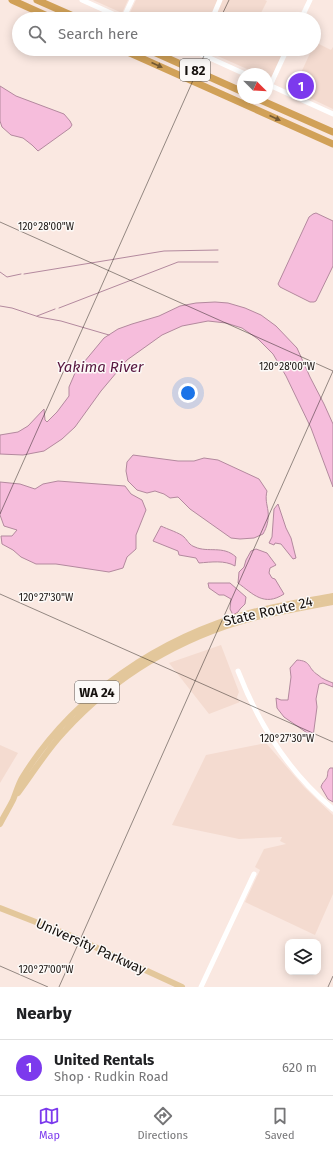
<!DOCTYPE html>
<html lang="en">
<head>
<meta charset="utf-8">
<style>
  body { margin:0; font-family:"Fira Sans",sans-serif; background:#f2f2f2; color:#202124 }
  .controls { position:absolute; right:12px; bottom:12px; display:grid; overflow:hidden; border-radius:8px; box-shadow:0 2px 10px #0003 }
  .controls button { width:36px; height:36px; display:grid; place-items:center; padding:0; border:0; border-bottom:1px solid #e0e0e0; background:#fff; color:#202124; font:20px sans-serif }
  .compass { position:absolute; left:237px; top:68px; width:36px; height:36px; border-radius:50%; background:#fff; box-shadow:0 2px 10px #0003; rotate:114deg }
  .you { position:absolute; left:188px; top:393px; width:14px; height:14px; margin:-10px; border:3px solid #fff; border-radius:50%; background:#1a73e8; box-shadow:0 0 0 6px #1a73e833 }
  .badge { display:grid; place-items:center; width:26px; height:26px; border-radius:50%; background:#7c3aed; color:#fff; font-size:13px; font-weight:700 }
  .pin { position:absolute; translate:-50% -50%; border:2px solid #fff; box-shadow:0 1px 4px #0006 }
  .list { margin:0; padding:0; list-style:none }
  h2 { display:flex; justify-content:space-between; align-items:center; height:52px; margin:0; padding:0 16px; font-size:17px }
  h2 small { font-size:13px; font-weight:400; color:#757577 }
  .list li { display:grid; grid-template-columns:26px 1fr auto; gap:12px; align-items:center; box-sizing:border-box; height:56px; padding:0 16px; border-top:1px solid #e0e0e0 }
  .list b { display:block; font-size:15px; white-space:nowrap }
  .list p { margin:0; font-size:13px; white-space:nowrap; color:#757577 }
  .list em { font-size:13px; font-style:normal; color:#757577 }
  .icon { flex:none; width:22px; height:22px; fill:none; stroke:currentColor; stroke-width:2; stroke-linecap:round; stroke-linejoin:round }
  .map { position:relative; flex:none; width:333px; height:987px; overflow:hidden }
  .search { position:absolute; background:#fff; box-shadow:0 2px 10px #0003; left:12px; right:12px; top:12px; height:44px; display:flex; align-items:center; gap:10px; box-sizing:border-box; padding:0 14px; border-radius:22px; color:#757577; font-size:15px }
  .sheet { height:108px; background:#fff }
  nav { display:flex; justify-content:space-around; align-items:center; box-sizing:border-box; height:56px; border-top:1px solid #e0e0e0; background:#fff; font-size:11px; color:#757577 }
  nav a { display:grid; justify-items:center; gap:2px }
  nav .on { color:#7c3aed }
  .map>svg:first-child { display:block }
</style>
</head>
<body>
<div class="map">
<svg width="333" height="987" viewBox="0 0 333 987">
  <rect width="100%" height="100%" fill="#fae8e1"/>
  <!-- built -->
  <path fill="#f4dbd0" d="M93,0H128L122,13Z
    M136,0H265L267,1L258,19H134L128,17Z
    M315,42L331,50L333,47V109L293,90L312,49H314V44Z
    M202,49H289L275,81L267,78V74H258Z
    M221,645L239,692L237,697L238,700L240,702L209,714L169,663Z
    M266,743L304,787L333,815V894L315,935L245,902L260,870L255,867L264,849L286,844L280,841L282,837L239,839L172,825L206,755Z
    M0,745L18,753L0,783Z"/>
  <!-- water -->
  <path fill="#f6bddc" stroke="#b3899e" d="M0,86L16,96L64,114L70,121L72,125L70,128L38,151L32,145L23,138L11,135L2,127L0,121Z
    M316,213L333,221V266L316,301L314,302H310L280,287L278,284L309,217L313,214Z
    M215,302L228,303L245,308L261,315L276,326L297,348L310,377L324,404L333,424V487L311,428L286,376L273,354L258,339L242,328L226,323L208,321L182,326L162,335L127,360L101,391L75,427L62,439L44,451L23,455L0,454V435L18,432L28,426L44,409L45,420L47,422L57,412L69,396V387L75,373L104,338L118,329L132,324L159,316L180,306L196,303Z
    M133,455L178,461H194L204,458L218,460L259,479L267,491C265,499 267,504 268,511C269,520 267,527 263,534L254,538L240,539L231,538L190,509L178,497L170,498L164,494L155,491L147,493L137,490L128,481L126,471L127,462Z
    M58,481L125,486L131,494L142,500L146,510L136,535V549L127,557L123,568L109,572L56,564H36L21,557L13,550L2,544L1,536H12L17,530L4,526L0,515V482L20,484L35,489L43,484Z
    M278,504L286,528L291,538L296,558L293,559L281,544L275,543L274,545L269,543L272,537L274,509Z
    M161,526C167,529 180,533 184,537C188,541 189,545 195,547C208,553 223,545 236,557L235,566C225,560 211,562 199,563L196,558L179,555L178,551L153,541Z
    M256,549L267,553L276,565L270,568L269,573L272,578L275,579L284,594C264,607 253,594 238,583L239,572L244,567L246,560L251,551Z
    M208,583H230L246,597L245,604L240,609L238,612L233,615L230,609L231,599L224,595H219L209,588Z
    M297,660C312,661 307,668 318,675C322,679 328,681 333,683V687L323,683L319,684L316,699L317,707L313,737L284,717L277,708L276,698L281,700H288L291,677L290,668Z
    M330,768H333V802L328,799L321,787C322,783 324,782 326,779C329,775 326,772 330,768Z"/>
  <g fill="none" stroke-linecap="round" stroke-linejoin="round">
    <!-- stream -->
    <path stroke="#b3899e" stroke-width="1" d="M0,272L7,277L21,274
      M24,274L164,251L218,250
      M0,306L12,308L39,317L61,321L109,335
      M59,308L178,262H218
      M37,316L55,309"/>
    <!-- minor -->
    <path stroke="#fff" stroke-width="5" d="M82,0L124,19
      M123,19L132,0
      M212,19L220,0
      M301,19L310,0
      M190,49L245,74
      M267,84L333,114
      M270,86L287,49
      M238,671C259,725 288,772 333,809
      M201,987L254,874"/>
    <!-- major -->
    <path stroke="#e3c79b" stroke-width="6" d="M18,793C33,773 46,751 64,732C114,677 180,637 253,618C279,612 306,607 333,602
      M0,824C4,816 9,808 13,800C16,793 18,785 22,778C73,695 160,637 253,612C279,605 306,601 333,596
      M0,908L69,935L182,987"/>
    <!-- highway -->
    <path stroke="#d1a158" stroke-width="7" d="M12,0L54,19
      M37,0L80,19
      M121,49L333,144
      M147,49L243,92
      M256,98L333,132"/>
  </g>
  <!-- one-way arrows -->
  <defs><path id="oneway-solid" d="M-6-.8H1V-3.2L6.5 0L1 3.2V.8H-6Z"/></defs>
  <g fill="#745933">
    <use href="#oneway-solid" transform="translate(157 65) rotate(24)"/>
    <use href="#oneway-solid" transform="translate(275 118) rotate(24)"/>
  </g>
  <!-- ticks -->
  <path fill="none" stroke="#16110e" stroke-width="1" stroke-opacity="0.45" d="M220,19L229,0M0,222L333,371M0,514L207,49M0,594L333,742M0,966L48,987M59,987L333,371M328,987L333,976"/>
  <g text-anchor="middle" stroke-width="3" stroke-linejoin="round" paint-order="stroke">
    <!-- shield labels -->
    <g fill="#fcf9f7" stroke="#5b5754" stroke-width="1">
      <rect x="180" y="59" width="30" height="22" rx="3"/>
      <rect x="75" y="681" width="44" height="22" rx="3"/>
    </g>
    <g font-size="13" font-weight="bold" fill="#16110e">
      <text x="195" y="75">I 82</text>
      <text x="97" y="697">WA 24</text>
    </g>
    <!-- street labels -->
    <g font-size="14" fill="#16110e" stroke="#fcf9f7">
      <text transform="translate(268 611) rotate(-13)" y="5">State Route 24</text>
      <text transform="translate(91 946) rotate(24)" y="5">University Parkway</text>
    </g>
    <!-- water labels -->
    <g font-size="15" font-style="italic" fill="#581740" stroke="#fcf9f7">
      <text x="100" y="372">Yakima River</text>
    </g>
  </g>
  <g font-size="10" text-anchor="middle" fill="#16110e" stroke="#fcf9f7" stroke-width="3" stroke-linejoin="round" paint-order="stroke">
    <text x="46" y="230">120°28'00"W</text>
    <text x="287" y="370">120°28'00"W</text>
    <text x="46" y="601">120°27'30"W</text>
    <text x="287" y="742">120°27'30"W</text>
    <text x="46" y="973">120°27'00"W</text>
  </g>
</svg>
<div class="controls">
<button><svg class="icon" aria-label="layers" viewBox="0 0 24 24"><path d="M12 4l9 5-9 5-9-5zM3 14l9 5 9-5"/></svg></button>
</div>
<svg class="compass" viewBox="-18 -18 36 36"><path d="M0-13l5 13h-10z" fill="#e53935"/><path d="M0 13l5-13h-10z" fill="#757577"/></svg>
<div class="you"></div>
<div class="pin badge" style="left:301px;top:86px">1</div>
<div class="search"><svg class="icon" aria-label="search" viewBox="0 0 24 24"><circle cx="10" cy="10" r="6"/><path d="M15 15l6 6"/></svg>Search here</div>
</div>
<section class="sheet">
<h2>Nearby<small></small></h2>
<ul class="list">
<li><span class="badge">1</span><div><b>United Rentals</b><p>Shop · Rudkin Road</p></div><em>620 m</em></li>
</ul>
</section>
<nav>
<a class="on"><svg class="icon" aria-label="map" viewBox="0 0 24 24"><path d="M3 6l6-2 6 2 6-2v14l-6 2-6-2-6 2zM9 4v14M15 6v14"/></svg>Map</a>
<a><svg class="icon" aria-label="directions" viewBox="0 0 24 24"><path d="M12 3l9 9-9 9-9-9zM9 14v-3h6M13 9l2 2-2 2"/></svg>Directions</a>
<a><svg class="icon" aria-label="saved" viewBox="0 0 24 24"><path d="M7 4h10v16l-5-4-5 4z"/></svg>Saved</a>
</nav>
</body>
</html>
